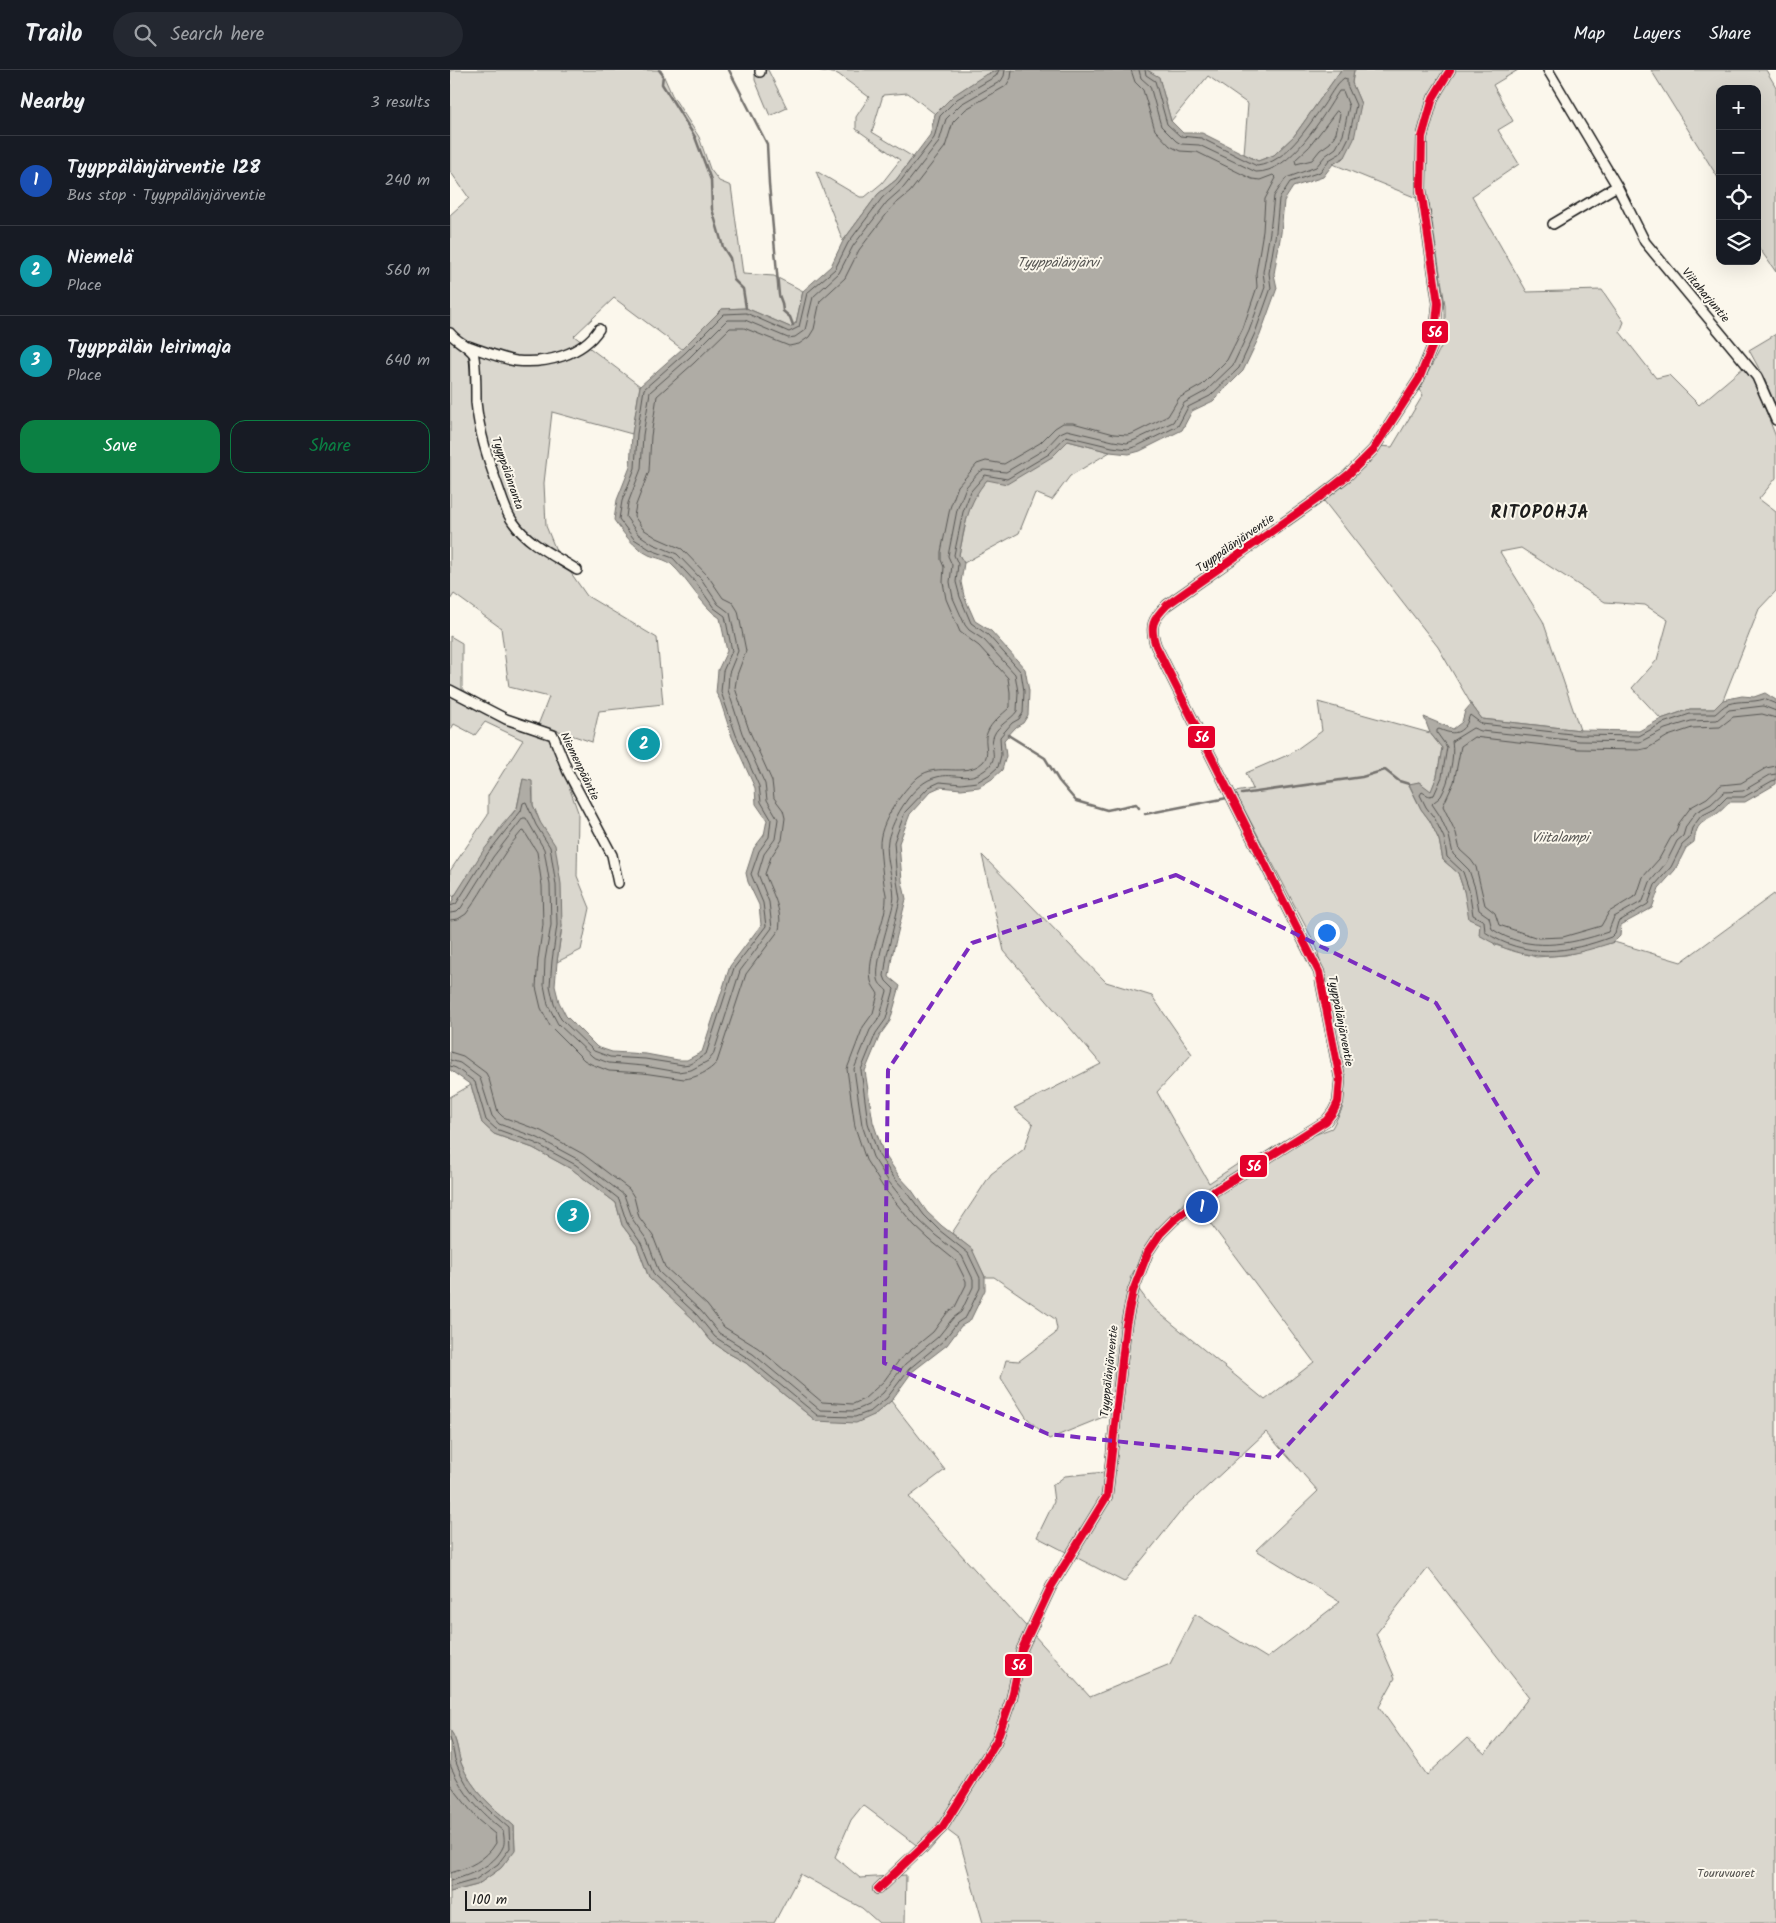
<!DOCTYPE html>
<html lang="en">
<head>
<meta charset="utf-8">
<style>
  body { margin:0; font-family:Kalam,sans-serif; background:#242831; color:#f1f3f6 }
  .controls { position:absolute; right:15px; top:15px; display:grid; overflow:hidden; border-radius:10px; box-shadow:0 5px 20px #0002 }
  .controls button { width:45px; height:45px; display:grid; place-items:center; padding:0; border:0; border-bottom:1px solid #363941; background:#171b24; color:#f1f3f6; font:25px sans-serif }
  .scale { position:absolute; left:15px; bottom:12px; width:126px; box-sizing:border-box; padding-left:5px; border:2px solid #1c1c1c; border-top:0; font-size:14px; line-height:18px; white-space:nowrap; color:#1c1c1c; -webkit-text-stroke:4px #fbf7ec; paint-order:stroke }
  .you { position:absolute; left:876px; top:862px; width:18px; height:18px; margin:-12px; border:4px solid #fff; border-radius:50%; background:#1a73e8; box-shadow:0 0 0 8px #1a73e833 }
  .badge { display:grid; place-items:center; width:32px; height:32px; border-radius:50%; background:#0b8043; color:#fff; font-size:16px; font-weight:700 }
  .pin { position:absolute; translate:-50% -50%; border:2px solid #fff; box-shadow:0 1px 5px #0006 }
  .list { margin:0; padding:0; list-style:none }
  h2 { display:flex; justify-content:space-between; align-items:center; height:65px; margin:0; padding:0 20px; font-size:21px }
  h2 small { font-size:16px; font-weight:400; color:#9ea1a6 }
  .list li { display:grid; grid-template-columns:32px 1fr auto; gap:15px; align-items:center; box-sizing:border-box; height:90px; padding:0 20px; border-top:1px solid #363941 }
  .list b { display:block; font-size:19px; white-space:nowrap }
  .list p { margin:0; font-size:16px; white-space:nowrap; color:#9ea1a6 }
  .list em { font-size:16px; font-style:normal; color:#9ea1a6 }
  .actions { display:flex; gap:10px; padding:15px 20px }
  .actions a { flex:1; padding:11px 0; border:1px solid #0b8043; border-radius:15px; text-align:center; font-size:18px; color:#0b8043 }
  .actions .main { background:#0b8043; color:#fff }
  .icon { flex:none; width:28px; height:28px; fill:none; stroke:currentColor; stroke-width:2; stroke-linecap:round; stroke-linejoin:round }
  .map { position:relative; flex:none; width:1326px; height:1853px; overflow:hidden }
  header { display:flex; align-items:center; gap:30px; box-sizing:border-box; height:70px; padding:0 25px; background:#171b24; border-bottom:1px solid #363941 }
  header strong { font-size:24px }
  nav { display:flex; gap:28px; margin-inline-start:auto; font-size:18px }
  .search { width:350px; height:45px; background:#242831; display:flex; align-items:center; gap:12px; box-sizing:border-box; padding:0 18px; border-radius:28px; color:#9ea1a6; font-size:19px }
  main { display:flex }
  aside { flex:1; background:#171b24 }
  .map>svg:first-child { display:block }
</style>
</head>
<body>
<header>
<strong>Trailo</strong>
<div class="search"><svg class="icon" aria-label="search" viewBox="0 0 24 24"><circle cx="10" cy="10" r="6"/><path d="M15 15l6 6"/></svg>Search here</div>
<nav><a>Map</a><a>Layers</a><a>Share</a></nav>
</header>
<main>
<aside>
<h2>Nearby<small>3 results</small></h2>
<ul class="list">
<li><span class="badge" style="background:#1a4fb4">1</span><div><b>Tyyppälänjärventie 128</b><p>Bus stop · Tyyppälänjärventie</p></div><em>240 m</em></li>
<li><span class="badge" style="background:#0f9aa8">2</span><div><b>Niemelä</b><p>Place</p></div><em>560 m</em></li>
<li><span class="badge" style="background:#0f9aa8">3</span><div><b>Tyyppälän leirimaja</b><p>Place</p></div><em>640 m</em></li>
</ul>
<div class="actions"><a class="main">Save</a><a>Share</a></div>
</aside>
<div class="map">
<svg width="1326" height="1853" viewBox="0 0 1326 1853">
  <rect width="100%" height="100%" fill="#fbf7ec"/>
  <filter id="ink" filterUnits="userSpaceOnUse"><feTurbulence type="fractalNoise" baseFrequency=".02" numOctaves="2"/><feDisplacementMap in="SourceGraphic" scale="10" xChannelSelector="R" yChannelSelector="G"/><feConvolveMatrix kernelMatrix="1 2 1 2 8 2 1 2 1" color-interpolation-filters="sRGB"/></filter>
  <g filter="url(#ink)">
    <!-- green -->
    <path fill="#dad7ce" stroke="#7b7a75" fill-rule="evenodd" d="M0,0H211L222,25L249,67L260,99L269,111L281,116L293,204L324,206L353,221L346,253L340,257L296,238L272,239L232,279L164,228L124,266L190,316L182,364L102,342L94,413L96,456L107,483L137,526L207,568L213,634L149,641L142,672L103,659L101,666L128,742L127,806L140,838L131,880L107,892L112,856L90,752L83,735V717L73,709L67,738L52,755L4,827L0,824V801L38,745V726L73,670L35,652L25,665L4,654L0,661V566L12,573V619L49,642L88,655L99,627L59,617L51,558L4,524L0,530V145L19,128L0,101Z
      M305,0H318L337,38L320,46L305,10Z
      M366,0H549C524,10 504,24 485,44L458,23L433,25L422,62L463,87L446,110L428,124L393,171L366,101L410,127H415L432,113L450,90L406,59V47L419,27L388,4Z
      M697,0H891L844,66L824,85L808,91L794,84L798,34L758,6L721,51L709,8Z
      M904,0H1068L1043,15L1063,51L1048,60L1069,94L1022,126L1077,222L1152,220L1174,252L1170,262L1206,308L1219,305L1249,335L1294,297L1303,308L1326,367V408L1309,429L1326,442V521L1309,539L1273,630L1264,639H1240L1211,649L1182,618L1207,590L1218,550L1195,535L1155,532L1071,478L1050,482L1093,551L1130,660L1032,649L1021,634L988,577L874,431L919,393L930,376L942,377L973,325L969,320L992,275L995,259V235L979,133L883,94L895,87L911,34L902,13Z
      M1201,0H1316L1326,17V202L1307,175V19H1270V111Z
      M1326,264V336L1313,306L1299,280Z
      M618,371L660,382L620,406L602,430L585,423L569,463L514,493L509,485L518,443L525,424L537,410L602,387Z
      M868,632L980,663L992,678L987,706L981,722L969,712L959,715L971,739L980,751L989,770L993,790L1008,803L1014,821L1030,854L1045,875L1086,887L1116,885L1164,872L1231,892L1324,824L1326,827V1853H533L509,1769L497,1760L477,1783L413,1735L401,1750L385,1787L410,1808L456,1805L455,1853H429L412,1838L350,1804L324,1853H0V1822L27,1815L51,1798L65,1779L64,1756C43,1738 21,1719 11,1693C7,1681 8,1671 0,1660V1027L21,1015L32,1053L44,1064L83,1078L123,1100L166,1133L172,1155L187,1175L199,1208L243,1248L261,1271L278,1283L296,1293L366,1351L424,1345L441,1331L495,1400L459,1427L640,1627L720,1594L745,1544L817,1588L890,1532L806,1480L868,1421L816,1362L732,1440L674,1512L587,1467L604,1432L602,1416L615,1406L655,1402L663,1343L599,1369L576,1347L551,1308L556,1290L569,1291L605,1264L607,1259L605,1249L544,1207H535L521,1179L502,1163L541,1104L574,1079L583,1054L564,1038L651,994L554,881L532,785L656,912L702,926L742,984L707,1022L759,1113L786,1095L882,1058L892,1039L895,1008L867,878L785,722L803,719L796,703L840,684L872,661ZM740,1126L864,1292L815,1330L702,1237L680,1208L706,1163ZM978,1498L1079,1627L1035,1684L1017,1668L977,1705L929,1637L945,1608L926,1564Z"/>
    <!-- water -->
    <path fill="#afaca5" stroke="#74726e" d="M549,0H697L709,7L721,51L733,63H752L808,91L824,85L844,66L891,0H904L902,13L911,34L904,69L895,87L883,94L873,107L843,117L834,131L831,163L824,204L827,218L810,265L793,301L763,331L742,341L732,360L690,381L679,384L660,382L618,371L602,387L557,414L537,410C517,433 515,457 509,485L514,493L511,512L514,526L525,551L541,561L575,599L579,621L578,645L573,653L566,657L554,670L556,686L552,700L542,709L529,717L511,719L490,717L481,721L460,744L449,773L452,811L456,829L442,886L439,907L450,916L440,951L430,965L415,1001L423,1052L433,1082L449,1106L461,1119L477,1142L492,1156L522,1179L535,1207V1220L520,1251L511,1256L497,1275L462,1302L441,1331L424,1345L406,1353L366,1351L296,1293L278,1283L261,1271L243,1249L199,1208L187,1175L172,1155L166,1133L123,1100L83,1078L44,1064L32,1053L21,1015L0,1000V837L4,827L33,781L67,738L73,709L82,711L83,735L90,752L105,775L111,814L112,856L107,892L105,916L109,932L116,946L147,977L162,982L196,984L228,990H237L252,982L280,896L311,855L309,835L298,812L296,803L304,778L314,765L317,750L306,734L305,718L282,667L270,630L266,623L268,600L277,581L270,548C252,537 238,509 221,494C215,489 206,488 199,485C183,477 174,464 164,450L167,430L180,397L182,364L190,316L232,279L272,239L296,238L340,257L346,253L353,221L381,196L393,171L428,124L446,110L480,65L485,44L504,25L535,5Z
      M1315,623L1326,630V714L1295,732H1279C1276,736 1272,740 1268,743C1253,754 1247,750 1244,772L1236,778L1225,800L1209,818L1202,838L1171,855L1170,866L1164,872C1112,889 1078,895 1029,865L1030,854L1019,849L1014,821L1008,803L993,790L989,770L980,751L971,739L959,714L969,712L981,721L987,706L992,678L980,663L974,647L1003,659L1012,652L1015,641L1021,634L1032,649L1130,660L1189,661L1211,649L1240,639H1264L1273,630L1292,626L1304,627Z
      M0,1660C8,1671 7,1681 11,1693C21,1719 43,1738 64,1756L65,1780L51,1798L27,1815L0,1822Z"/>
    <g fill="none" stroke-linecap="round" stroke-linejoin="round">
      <!-- shore -->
      <path stroke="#575653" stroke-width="1" d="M887,41L890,44L886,63L880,73L870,80L862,90L846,94L845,90L859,77Z
        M1326,634L1314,629C1302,633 1290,630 1278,634C1273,636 1269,641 1265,644H1240L1213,653L1189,666L1130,665L1032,654L1020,645C1018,648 1018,653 1015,656C1007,666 999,663 989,659L987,660V663L997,677L992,707L984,725L979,726L972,722L970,725L976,737L985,749L994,768L997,787L1013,802L1019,820L1023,845L1034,851L1035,862C1075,889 1119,883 1161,867L1165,863L1168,852L1198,834L1205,815L1221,797L1232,775L1239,769L1242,758L1251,746L1265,739L1277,727H1294L1322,711L1326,710
        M1326,641L1313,636L1279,640L1267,650L1241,651L1215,659L1190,672L1129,671L1031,661L1023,658L1002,671C1005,687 999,712 991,726C988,730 984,731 982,734L990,746L999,766L1003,784L1019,800L1025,818L1029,840L1039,847L1042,859C1078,883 1119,875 1158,862L1164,847L1193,831L1200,812L1216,793L1227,771L1233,766L1236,756L1246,742L1261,734L1274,722L1293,721L1320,705L1326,704
        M1326,648L1312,644L1283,647L1270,657L1242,658L1218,666L1198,678L1189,680L1129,679L1024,667L1011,676L1004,712L993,736L1006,763L1010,780L1021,790L1026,797L1035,835L1045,843L1049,855L1088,868L1113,867L1151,856L1159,842L1187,825L1193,807L1209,789L1220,769L1226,761L1229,753L1241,737L1257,728L1271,715L1291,713L1316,698L1326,696
        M0,836L6,834L38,783L71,741L73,733L76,732L86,755L100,777L106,815L107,855L102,891L100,916L104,934L111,949L144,981L160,987L195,989L233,995L240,994L256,984L284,898L316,856L313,833L301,804L309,781L319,767L321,749L311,732L309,716L286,665L271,622L273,601L282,581L275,546L264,538L247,514L223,488L201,480L184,469L169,449L172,431L185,398L187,364L194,319L235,283L274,244L296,243L339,262L349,257L357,223L385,199L398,173L432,128L449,113L484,68L490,46L507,29L546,6L549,0
        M0,843L7,842L11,838L43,787L73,748H76L94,779L100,815L101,855L95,890L94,915L98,935L108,954L143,987L159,993L194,996L228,1002L241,1000L258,991L263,985L290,901L322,858L319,832L308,804L314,784L325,769L328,749L317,730L315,714L292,663L278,620L279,603L288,581L280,543L268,534L252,510L227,484L203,474L188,464L176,447L178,433L191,399L193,365L200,322L239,288L277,250H295L338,268L345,267L355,260L363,227L389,203L403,176L437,132L454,117L489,72L496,49L511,34L551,11L554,6L555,0
        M0,850L8,849L16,844C36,817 49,787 71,762L74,761L87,782L92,816L93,855L88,889L86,917L91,938L100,956L134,990L141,994L159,1001L193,1003L234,1009C246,1008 260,1001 267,992L296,904L329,860C333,840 322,823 315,804L321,787L332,770L335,748L333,740L324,728L322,711L299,660L285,618L287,605L296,581L288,541L283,533L273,528L258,506L232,479L207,468L193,459L184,446L186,435L199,401L201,366L207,326L244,293L280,258H294L339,276L349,274L359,267L364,259L370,231L395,208L409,180L442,137L460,122L495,77L503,52L516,39L556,16L561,8L562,0
        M0,982L13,986L36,1003L39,1009L48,1042L53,1047L91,1061L133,1084L179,1119L184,1127L189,1147L203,1166L215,1197L257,1235L274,1257L308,1278L372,1332L403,1334L414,1329L434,1311L450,1289L483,1262L497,1243L505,1237L516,1215V1211L506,1191L480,1170L464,1155L433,1117L416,1090L405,1057L397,999L413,957L423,943L428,924C426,920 422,916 421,911C416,886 436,853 436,829C437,824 434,818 434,814C432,801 431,788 430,776C429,753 452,721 468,707C488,691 515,709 533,692C541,684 533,672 537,663C541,652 552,645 560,637V622L558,608L529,576L510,562L496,529L493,512L494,497L491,490V482L500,438L508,416L527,394L536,391L554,394L590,373L605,358L613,353H623L664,364L677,365L682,364L718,346L729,328L752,315L777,290L793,258L807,217L806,203L813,161L815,129L826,108L823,105L810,110L802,109L747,82L730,81L720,76L705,60L693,20L685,12L681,0
        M0,990L10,993L30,1008L42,1046L49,1054L88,1068L129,1090L174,1125L183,1150L197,1170L209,1202L251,1241L269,1263L303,1284L370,1340L404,1341L418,1335L433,1323L455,1294L488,1267L503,1248L511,1242L523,1217V1209L512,1186L485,1165L469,1150L439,1112L423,1087L412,1055L404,999L420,960L430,946L437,921C434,917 429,915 428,909C425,893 439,852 443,835C447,817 434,789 438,770C443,748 463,712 487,707C505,702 517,713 535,700C551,688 538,679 544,665C548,655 562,649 567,641L568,622L565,604L534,570L519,560L515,555L503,528L500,512L502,495L498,486L507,440L516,417L528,403L533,400L556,402L595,379L610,363L617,360L663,371L677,373L685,370L723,352L734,333L756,321L783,295L799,261L815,217L813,202L820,162L824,126L836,108L866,97L875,86L886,78L893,65L899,36L893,21H889C873,46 841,103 806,102L749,75L731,74L726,71L711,56L700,16L691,8L689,0
        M0,996L6,998L25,1012L36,1050L46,1059L85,1073L126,1095L169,1129L177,1153L191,1173L204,1205L247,1245L265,1267L299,1289L368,1346L405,1347L421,1341L437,1328L459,1299L493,1271L507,1253L516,1247L530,1218V1208L518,1183L489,1160L474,1145L457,1122L445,1109L428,1084L418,1053L411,1000L426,963L436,949L444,919L436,911L434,906L437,885L450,829L447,811L444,772L455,742L479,717L490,712L511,714L527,712L539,705L548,697L551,685L550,667L562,653L569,649L573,643L574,621L571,602L538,565L521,553L510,527L506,512L508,494L504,485L513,442L521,421L535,405L557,409L599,384L616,366L662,377L678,379L687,376L728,356L738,337L760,326L789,298L805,263L821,218L819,203L826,162L829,129L840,112L870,102L879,90L891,83L899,67L906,35L897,15V9L894,8C884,16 880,26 873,36C856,58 837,92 807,96L751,68L730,66L717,54L705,11L696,5L695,0
        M0,1668C4,1677 3,1687 7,1695C17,1722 38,1740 59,1758L60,1778L48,1794L25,1810L0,1817
        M0,1695C13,1724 29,1741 53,1761C54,1766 55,1773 53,1777C44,1797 19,1805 0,1811
        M0,1714L28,1750L45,1764L46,1773C36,1790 19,1798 0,1803"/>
      <!-- stream -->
      <path stroke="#74726e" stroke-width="2.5" d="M209,0L213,5L212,14L245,67L261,110L262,139L273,177L280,188L284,210L293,219L296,238
        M279,0L317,74L319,114L329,225L332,233L333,241L340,247L343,255
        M558,665L595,688L609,711L626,731L657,740L686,734L689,738
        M792,724L912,707L935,700L949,711L959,714
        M695,744L777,728"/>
      <!-- street casing -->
      <g stroke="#1c1c1c" stroke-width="12">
        <path id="street" d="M1098,0L1167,116L1195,172L1307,307L1326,350
          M310,2V0
          M1103,154L1167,116
          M0,263C6,271 17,275 23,283C26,286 26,324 26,332C29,362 38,389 48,417C52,428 56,443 63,452C78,474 105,486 127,500
          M18,276C33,281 50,288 66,291C96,294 132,285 149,259
          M0,620L56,649L103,665L118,702L162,785L168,813
          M428,1819L492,1758L546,1672L562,1627L572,1579L578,1566L601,1517L657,1426L676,1255L683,1221L698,1182L710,1164L724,1150L747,1132L876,1051L883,1042L888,1032L890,1009L869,902L706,576C699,556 703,549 717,535L866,430L898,405L923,380L969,309L984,272L988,233L971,119L972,67L983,28L1000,0"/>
      </g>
      <!-- street -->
      <use href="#street" stroke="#fbf7ec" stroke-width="9"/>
      <!-- bus-1 casing -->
      <g stroke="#fbf7ec" stroke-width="11">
        <path id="bus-1" d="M428,1819L492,1758L546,1672L562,1627L572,1579L578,1566L601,1517L657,1426L676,1255L683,1221L698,1182L710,1164L724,1150L747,1132L876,1051L883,1042L888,1032L890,1009L869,902L706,576C699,556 703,549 717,535L866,430L898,405L923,380L969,309L984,272L988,233L971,119L972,67L983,28L1000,0"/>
      </g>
      <!-- bus-1 -->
      <use href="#bus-1" stroke="#e4002b" stroke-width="8"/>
    </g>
  </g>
  <!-- marked area -->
  <path fill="none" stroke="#7b2cbf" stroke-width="4" stroke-dasharray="10 6" stroke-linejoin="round" d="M726,805L986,933L1088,1103L826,1388L598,1364L434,1293L438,1000L522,873Z"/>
  <g text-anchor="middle" stroke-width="4" stroke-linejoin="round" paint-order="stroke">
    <!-- street labels -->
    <g font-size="12" fill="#1c1c1c" stroke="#fbf7ec">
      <text transform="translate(1256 225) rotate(50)" y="4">Viitaharjuntie</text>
      <text transform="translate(58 403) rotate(71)" y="4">Tyyppälänranta</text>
      <text transform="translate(785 473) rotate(-35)" y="4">Tyyppälänjärventie</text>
      <text transform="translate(130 696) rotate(64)" y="4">Niemenpääntie</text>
      <text transform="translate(891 951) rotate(79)" y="4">Tyyppälänjärventie</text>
      <text transform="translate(659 1301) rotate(-84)" y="4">Tyyppälänjärventie</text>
    </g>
    <!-- park labels -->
    <g font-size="12" fill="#555451" stroke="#fbf7ec">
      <text x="1276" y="1807">Touruvuoret</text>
    </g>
    <!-- water labels -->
    <g font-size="14" font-style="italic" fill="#575653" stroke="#fbf7ec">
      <text x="608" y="197">Tyyppälänjärvi</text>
      <text x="1110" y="772">Viitalampi</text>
    </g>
    <!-- district labels -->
    <g font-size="18" font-weight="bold" letter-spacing="1" fill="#1c1c1c" stroke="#fbf7ec">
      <text x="1090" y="448">RITOPOHJA</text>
    </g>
  </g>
  <g stroke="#fbf7ec" stroke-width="2">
    <rect x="971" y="250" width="28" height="24" rx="5" fill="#e4002b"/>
    <rect x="737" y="655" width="29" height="24" rx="5" fill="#e4002b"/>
    <rect x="789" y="1084" width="29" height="24" rx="5" fill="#e4002b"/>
    <rect x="554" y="1583" width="29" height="24" rx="5" fill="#e4002b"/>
  </g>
  <g font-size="14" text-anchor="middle" font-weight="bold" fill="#fff">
    <text x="985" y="267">56</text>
    <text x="752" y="672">56</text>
    <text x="804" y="1101">56</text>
    <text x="569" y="1600">56</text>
  </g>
</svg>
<div class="controls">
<button>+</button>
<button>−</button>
<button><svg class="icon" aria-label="locate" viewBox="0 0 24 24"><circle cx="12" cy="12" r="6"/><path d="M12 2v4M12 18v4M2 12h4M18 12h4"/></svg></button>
<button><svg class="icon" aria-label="layers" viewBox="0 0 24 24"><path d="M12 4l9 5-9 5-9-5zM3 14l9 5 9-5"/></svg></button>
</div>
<div class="scale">100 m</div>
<div class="you"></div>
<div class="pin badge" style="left:752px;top:1137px;background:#1a4fb4">1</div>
<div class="pin badge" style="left:194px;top:674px;background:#0f9aa8">2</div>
<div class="pin badge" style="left:123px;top:1146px;background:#0f9aa8">3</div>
</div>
</main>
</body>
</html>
